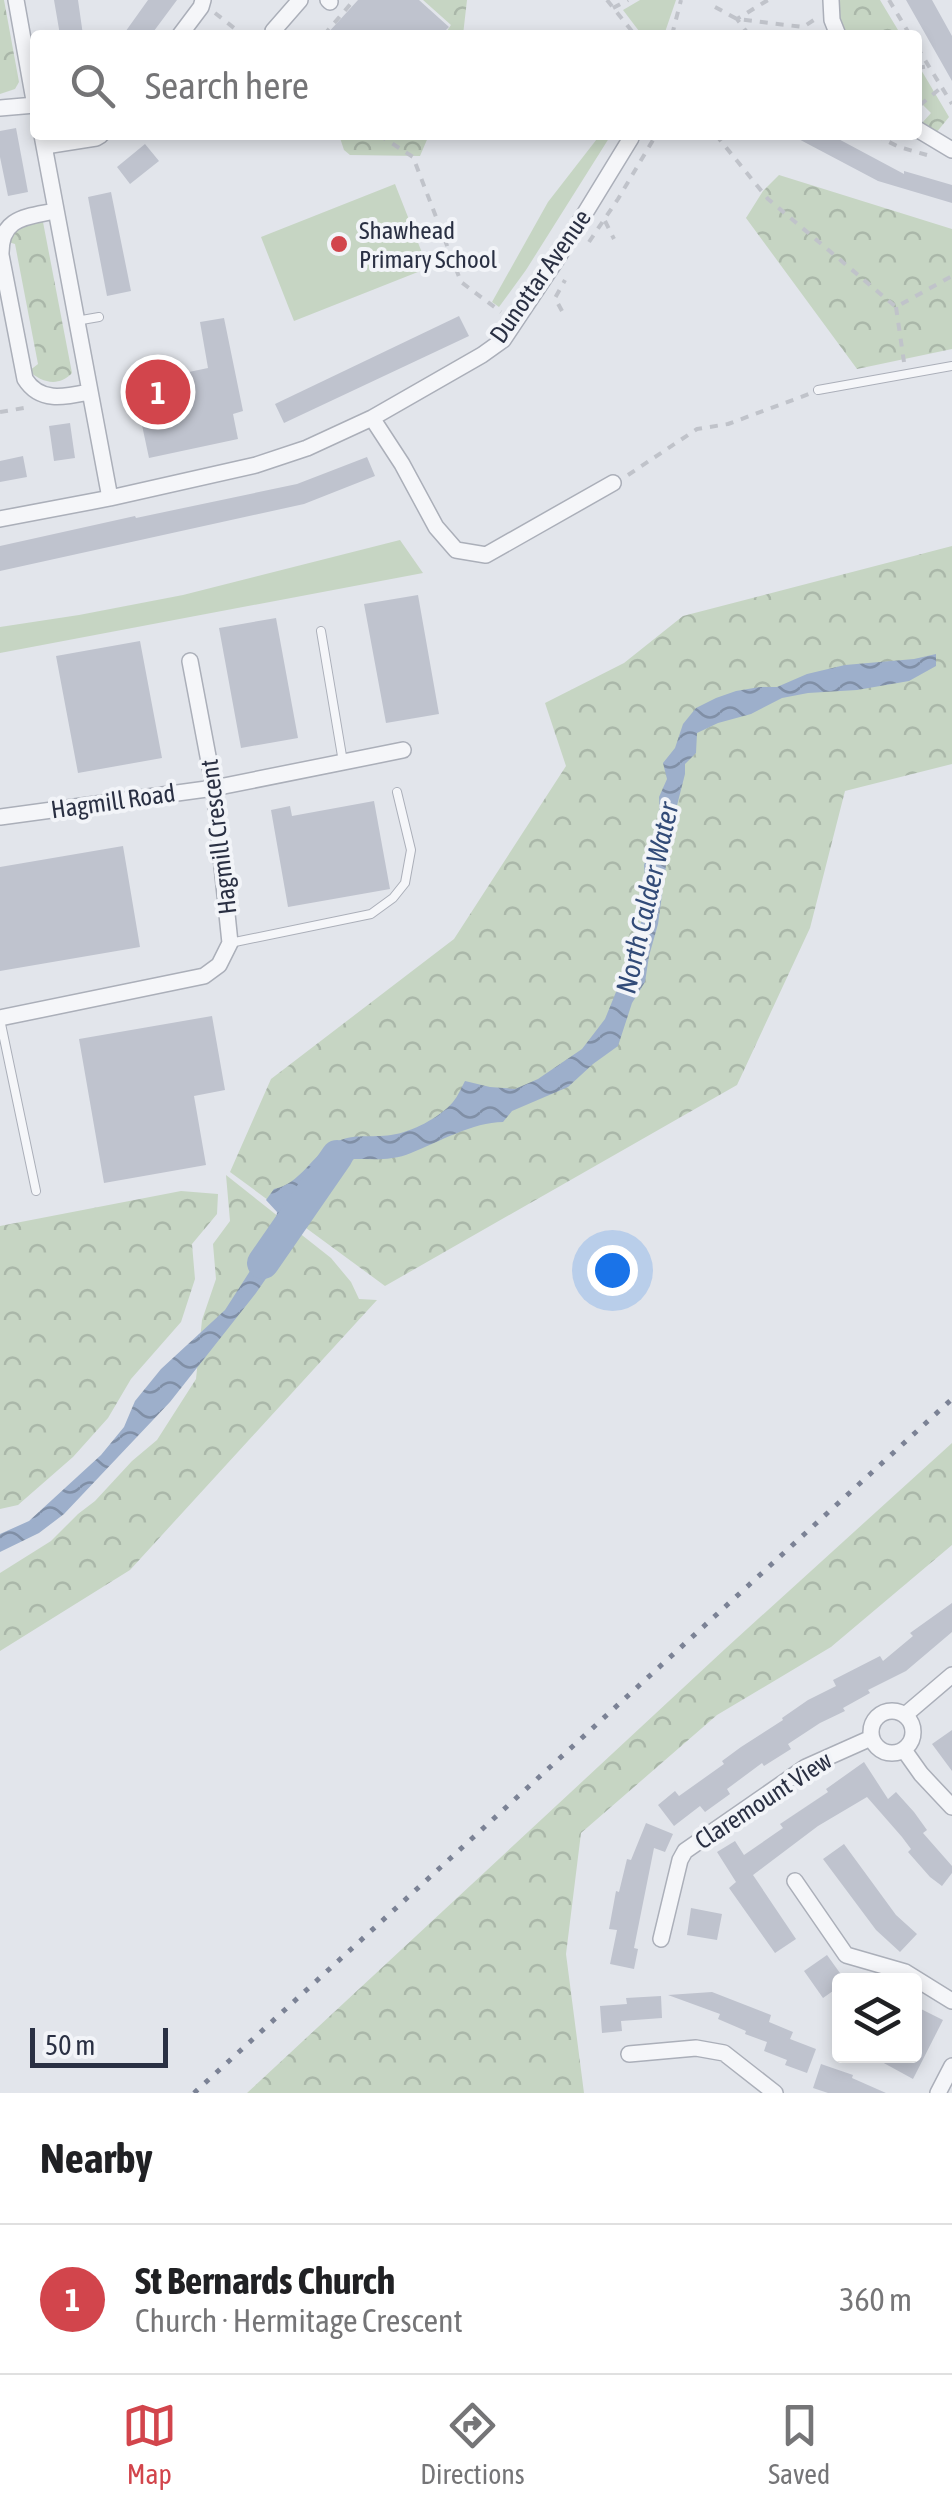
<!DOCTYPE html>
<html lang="en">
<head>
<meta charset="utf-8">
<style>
  body { margin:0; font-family:"Asap Condensed",sans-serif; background:#f2f2f2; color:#202124 }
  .controls { position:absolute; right:30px; bottom:30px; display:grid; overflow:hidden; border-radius:10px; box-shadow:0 5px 15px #0003 }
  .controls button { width:90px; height:90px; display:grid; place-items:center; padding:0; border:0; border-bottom:2px solid #e0e0e0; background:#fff; color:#202124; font:50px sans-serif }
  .scale { position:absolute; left:30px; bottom:25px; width:138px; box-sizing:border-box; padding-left:10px; border:5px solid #2a3043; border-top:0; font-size:28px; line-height:35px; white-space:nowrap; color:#2a3043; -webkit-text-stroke:8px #f2f4f8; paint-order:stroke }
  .you { position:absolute; left:612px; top:1270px; width:35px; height:35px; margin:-25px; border:8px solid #fff; border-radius:50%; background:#1a73e8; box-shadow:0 0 0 15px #1a73e833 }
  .badge { display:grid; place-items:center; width:65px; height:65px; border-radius:50%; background:#d2454c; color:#fff; font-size:32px; font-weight:700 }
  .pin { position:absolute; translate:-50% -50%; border:5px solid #fff; box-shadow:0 2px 10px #0006 }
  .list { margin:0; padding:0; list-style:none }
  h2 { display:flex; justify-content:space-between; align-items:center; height:130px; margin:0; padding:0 40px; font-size:42px }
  h2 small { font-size:32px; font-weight:400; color:#757577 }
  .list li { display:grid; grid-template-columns:65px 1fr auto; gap:30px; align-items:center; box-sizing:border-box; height:150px; padding:0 40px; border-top:2px solid #e0e0e0 }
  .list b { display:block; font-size:38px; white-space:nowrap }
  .list p { margin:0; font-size:32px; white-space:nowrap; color:#757577 }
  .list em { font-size:32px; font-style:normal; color:#757577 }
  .icon { flex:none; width:55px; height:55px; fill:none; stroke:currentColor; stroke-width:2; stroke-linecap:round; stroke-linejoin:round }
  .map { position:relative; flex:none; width:952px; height:2093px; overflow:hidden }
  .search { position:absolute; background:#fff; box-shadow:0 5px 15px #0003; left:30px; right:30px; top:30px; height:110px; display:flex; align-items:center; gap:25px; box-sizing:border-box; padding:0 35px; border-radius:10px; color:#757577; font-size:38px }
  .sheet { height:280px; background:#fff }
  nav { display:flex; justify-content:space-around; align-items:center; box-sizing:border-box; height:140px; border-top:2px solid #e0e0e0; background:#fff; font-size:28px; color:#757577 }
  nav a { display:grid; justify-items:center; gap:5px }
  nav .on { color:#d2454c }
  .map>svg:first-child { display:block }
</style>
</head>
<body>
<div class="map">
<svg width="952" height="2093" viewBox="0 0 952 2093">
  <defs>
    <pattern id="forest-crowns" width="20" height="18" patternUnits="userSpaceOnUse" patternTransform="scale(2.5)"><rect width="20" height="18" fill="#c6d5c3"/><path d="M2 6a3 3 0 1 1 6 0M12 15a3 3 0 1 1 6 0" fill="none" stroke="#aab7a9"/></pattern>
    <pattern id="water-waves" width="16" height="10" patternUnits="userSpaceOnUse" patternTransform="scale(2.5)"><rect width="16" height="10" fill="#9dafcb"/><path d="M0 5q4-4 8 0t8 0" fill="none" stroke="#808fa6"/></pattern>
  </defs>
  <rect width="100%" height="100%" fill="#e2e5eb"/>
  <!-- green -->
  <path fill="#c6d5c3" d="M640,0H676L664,35H642L623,10Z
    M600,135H611L526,270L499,307L492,302L548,202Z
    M395,184L428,268L294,321L261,237Z
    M400,540L423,573L0,653V627L79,615L183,595Z"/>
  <!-- forest -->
  <path fill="url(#forest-crowns)" d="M0,0H4L19,82L15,89L0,94Z
    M423,0H467L463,35H444L451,25Z
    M840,0H880L901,35H843L836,20Z
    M917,63L949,117L936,133L922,123L931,113L917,99Z
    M339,135H429L420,156L350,155L344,150Z
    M779,175L952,229V349L857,369L746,218L763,191Z
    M37,219L43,222L72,373C59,387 42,383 29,371L38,364L15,244L5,241L10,229Z
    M952,546V764L845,791L810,928L737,1085L385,1286L230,1172L271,1079L454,939L566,766L545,703L624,663L683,616Z
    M226,1175L331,1258L351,1282L359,1299L377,1300L130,1570L0,1651V1573L51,1541L78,1514L95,1501L132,1461L157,1440L196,1379L202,1320L216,1279L213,1244L230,1221Z
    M181,1191L218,1194L217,1214L192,1244L195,1279L181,1322L131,1379L108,1418L73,1457L18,1505L0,1509V1226Z
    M952,1443V1545L831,1647L717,1715L581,1833L566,1954L584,2093H247L725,1649Z"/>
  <!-- water -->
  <path fill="url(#water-waves)" d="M936,654V666L909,681L857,690L808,693L782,698L751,714L718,723L697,733L696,753L685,764V774L671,829L658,924L649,956L645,982L632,1003L618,1046L593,1064L568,1087L512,1111L503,1122C473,1122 439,1142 411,1153C393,1161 373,1159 354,1159L331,1180L299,1199L291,1207L285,1251L256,1293L170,1402L64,1514L39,1533L0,1552V1534L29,1521L101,1455L124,1427L135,1401L161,1369L225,1310L275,1232L277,1212L266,1200L274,1189C301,1184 312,1154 336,1142C354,1133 372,1138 391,1135C412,1132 439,1118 453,1102C458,1096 461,1088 465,1081L490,1087L515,1089L538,1079L582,1049L605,1019L629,960L641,922L646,888L644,865L660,819L659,797L667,779L663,763L675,748L683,724L696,708L716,698L736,691L760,687H777L807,674L845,665L914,659Z"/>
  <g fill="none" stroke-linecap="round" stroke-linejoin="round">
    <!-- river -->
    <path stroke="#9dafcb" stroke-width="32" d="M263,1263L337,1156"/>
  </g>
  <!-- building -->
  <path fill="#bfc3ce" d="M54,0H78L83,35H60Z
    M148,0H177L151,35H123Z
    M358,0H419L449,27L441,35H326Z
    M906,0H932L952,36V81Z
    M16,128L28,192L8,196L0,157V131Z
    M791,135H831L904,174V171L952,185V203L878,181Z
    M145,144L159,161L130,184L117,167Z
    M111,192L131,291L107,296L88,197Z
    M459,316L469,336L284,423L275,404Z
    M224,318L243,411L233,414L238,439L149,458L136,397L168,390L165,377L208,368L200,322Z
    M70,423L75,458L54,461L49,426Z
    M23,456L27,477L0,482V461Z
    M367,457L375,476L304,504L0,571V546L135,516L136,518L297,484Z
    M418,595L439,714L386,723L364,604Z
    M276,618L298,738L241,748L219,628Z
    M140,641L162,758L78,773L56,656Z
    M374,801L390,889L288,907L271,810L290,806L292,816Z
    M123,846L140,947L0,971V867Z
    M212,1016L225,1090L194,1096L206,1165L104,1183L79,1039Z
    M952,1603V1632L906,1671L868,1690L870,1693L843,1708L845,1711L820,1723L788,1744L791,1749L764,1766L762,1763L727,1789L730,1794L705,1812L700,1806L674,1826L658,1805L675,1791L679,1796L724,1764L722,1761L741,1747L783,1720L782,1718L808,1700L836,1686L833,1680L880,1656L883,1661L913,1636L910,1633Z
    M952,1730V1771L932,1744Z
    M864,1762L888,1799L896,1792L914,1812L927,1830L923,1833L952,1866V1873L942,1886L930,1877L908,1852L911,1849L902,1837L867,1797L818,1826L753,1875L796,1939L775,1953L729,1888L736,1882L717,1852L735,1841L744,1855L783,1828L780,1824L828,1792L826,1789Z
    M646,1823L673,1834L665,1852L654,1848L634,1948L638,1949L634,1969L610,1964L617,1930L609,1929L616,1891L619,1892L627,1859L631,1860Z
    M844,1844L896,1915L917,1934L900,1952L876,1930L823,1859Z
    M691,1908L722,1914L717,1940L687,1935Z
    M827,1955L845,1980H840V1986L823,1998L804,1971Z
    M712,1992L771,2015L769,2022L793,2032L790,2039L816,2049L807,2073L785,2065L787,2060L764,2051L767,2042L745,2034L746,2031L718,2019L720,2014L668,1995Z
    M661,1996L662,2018L621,2021L622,2031L602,2033L600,2006L627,2004L626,1998Z
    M919,2008L943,2020L913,2079L871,2056H914V2016Z
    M821,2064L853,2075L852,2078L886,2093H828L813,2088Z"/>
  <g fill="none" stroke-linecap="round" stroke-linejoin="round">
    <!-- service casing -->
    <g stroke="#abafb9" stroke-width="10">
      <path id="service" d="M76,321L99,317
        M818,390L952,366
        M321,631L343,762
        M230,943L371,914L393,898L405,883L411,850L397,792
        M0,1019L36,1191"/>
    </g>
    <!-- minor casing -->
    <g stroke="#abafb9" stroke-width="18">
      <path id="minor" d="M16,0L35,106
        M328,0L330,2
        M831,0L832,20L838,35
        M273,31L300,0
        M180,35L201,7L203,0
        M0,108L35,105
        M917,129L952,150
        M42,135L110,498
        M45,146L96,138L101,135
        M55,211C26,217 0,217 1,255L25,379C40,403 65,397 89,392
        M372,418L402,464L436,527L456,550L486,555L613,483
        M0,519L110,498L256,465L307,448L372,418L482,355L503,340L557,259L631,138
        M0,817L214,788L403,750
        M0,1018L204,976L219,965L230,943L214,788L190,661
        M871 1732a21 21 0 1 1 42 0a21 21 0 1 1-42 0Z
        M905,1715L952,1675
        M904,1750L921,1774L952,1807
        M795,1881L846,1955L905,1972L952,2001
        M661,1939L680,1860L685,1851L806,1767L871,1738
        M629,2054L696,2048L724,2053L775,2093
        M938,2093L952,2066"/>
    </g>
    <!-- path -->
    <path stroke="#c0c3ca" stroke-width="4" stroke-dasharray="8 8" stroke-linecap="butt" d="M607,0L635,35
      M889,0L910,35
      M715,7L737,19L803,27L814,20
      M613,8L628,0
      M215,13L243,35
      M324,35L354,0
      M672,35L681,0
      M749,35L737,19L768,0
      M917,47L952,104
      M917,68L929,66
      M920,105L942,87
      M379,135L413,157L461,282L501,312
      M716,135L768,199L896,307L952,276
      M875,135L899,147L927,155
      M605,221L614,239
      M589,242L618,199L656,135
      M896,307L904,362
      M562,311L555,298L565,280
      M0,412L30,407
      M628,475L697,429L728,424L809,394"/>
    <!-- service -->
    <use href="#service" stroke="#f5f6f9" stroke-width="8"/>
    <!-- minor -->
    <use href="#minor" stroke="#f5f6f9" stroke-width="15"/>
    <!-- rail -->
    <path stroke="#7b8295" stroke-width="5" stroke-dasharray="5 10" stroke-linecap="butt" d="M194,2093L952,1399"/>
  </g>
  <!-- markers -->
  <circle fill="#d2454c" stroke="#f2f4f8" stroke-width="4" cx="339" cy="244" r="10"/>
  <g text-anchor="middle" stroke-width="8" stroke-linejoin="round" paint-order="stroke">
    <!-- poi labels -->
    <g font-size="25" fill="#2a3043" stroke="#f2f4f8" text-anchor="start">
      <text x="359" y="239">Shawhead<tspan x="359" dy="29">Primary School</tspan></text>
    </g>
    <!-- street labels -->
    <g font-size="25" fill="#2a3043" stroke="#f2f4f8">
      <text transform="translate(540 276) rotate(-55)" y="9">Dunottar Avenue</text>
      <text transform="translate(113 801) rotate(-8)" y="9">Hagmill Road</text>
      <text transform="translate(218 837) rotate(-97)" y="9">Hagmill Crescent</text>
      <text transform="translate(763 1800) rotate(-33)" y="9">Claremount View</text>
    </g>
    <!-- water labels -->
    <g font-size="28" font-style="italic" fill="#324b78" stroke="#f2f4f8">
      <text transform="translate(647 898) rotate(-77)" y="10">North Calder Water</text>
    </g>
  </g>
</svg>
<div class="controls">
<button><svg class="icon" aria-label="layers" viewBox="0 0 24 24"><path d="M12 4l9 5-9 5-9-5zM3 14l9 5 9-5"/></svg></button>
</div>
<div class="scale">50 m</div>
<div class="you"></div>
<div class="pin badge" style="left:158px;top:392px">1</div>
<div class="search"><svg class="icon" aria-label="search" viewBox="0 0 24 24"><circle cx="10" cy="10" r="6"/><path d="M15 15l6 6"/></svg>Search here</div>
</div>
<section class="sheet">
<h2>Nearby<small></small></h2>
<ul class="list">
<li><span class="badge">1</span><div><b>St Bernards Church</b><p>Church · Hermitage Crescent</p></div><em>360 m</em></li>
</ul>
</section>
<nav>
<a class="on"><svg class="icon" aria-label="map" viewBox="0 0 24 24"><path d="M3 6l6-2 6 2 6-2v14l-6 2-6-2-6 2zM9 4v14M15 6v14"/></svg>Map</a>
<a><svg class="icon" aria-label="directions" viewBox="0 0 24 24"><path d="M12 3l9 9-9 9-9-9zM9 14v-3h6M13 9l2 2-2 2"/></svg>Directions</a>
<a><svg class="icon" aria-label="saved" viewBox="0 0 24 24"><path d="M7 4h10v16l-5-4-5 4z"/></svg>Saved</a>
</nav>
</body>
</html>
